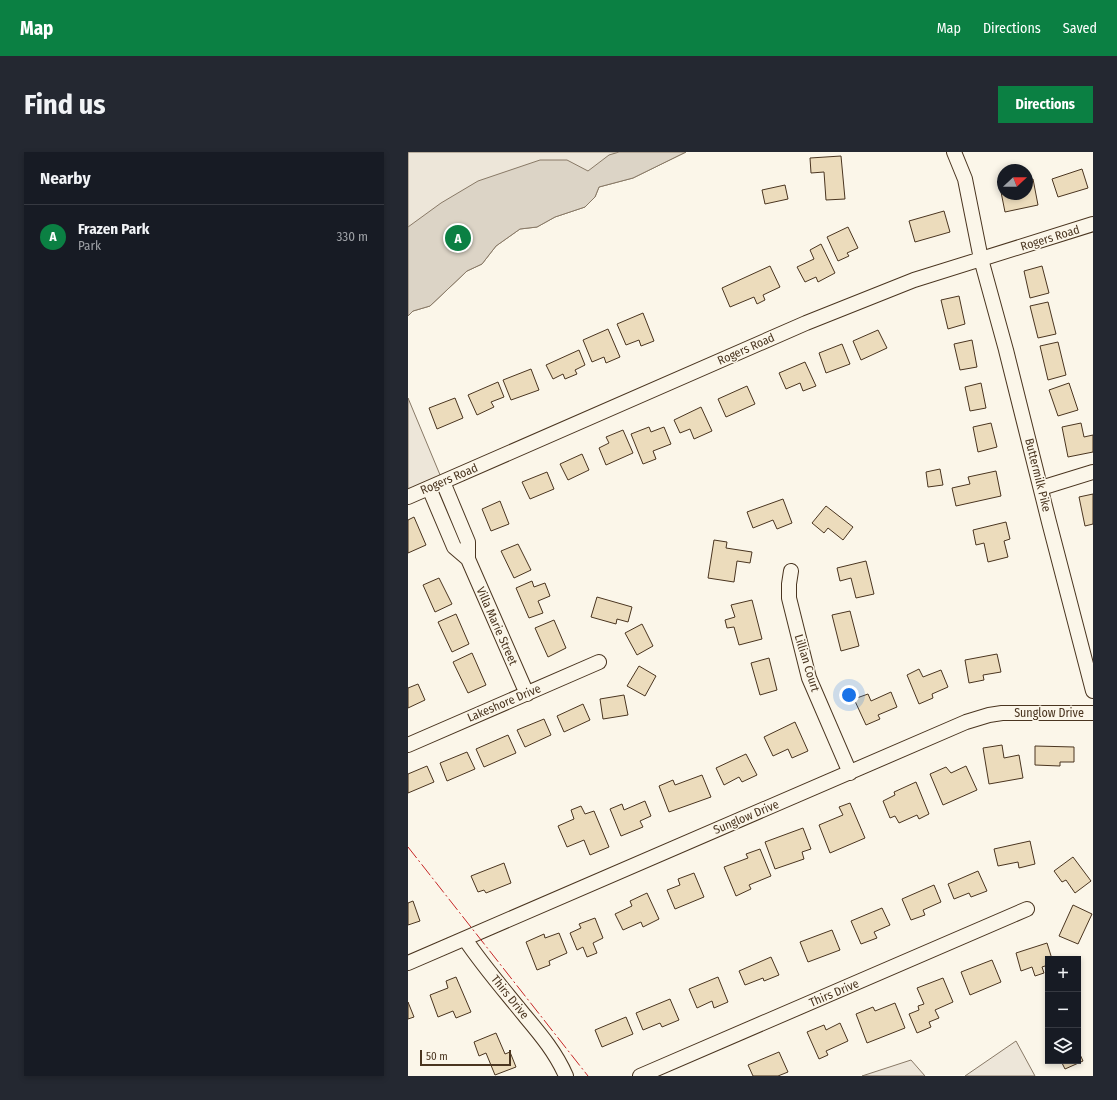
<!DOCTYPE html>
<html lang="en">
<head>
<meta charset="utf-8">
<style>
  body { margin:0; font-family:"Fira Sans Condensed",sans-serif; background:#242831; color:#f1f3f6 }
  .controls { position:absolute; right:12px; bottom:12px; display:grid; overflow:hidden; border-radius:0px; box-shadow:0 2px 6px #0003 }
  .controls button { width:36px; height:36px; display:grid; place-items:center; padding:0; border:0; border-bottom:1px solid #363941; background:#171b24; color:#f1f3f6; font:20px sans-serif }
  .compass { position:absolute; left:589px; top:12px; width:36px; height:36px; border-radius:50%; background:#171b24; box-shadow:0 2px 6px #0003; rotate:68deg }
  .scale { position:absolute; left:12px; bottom:10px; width:91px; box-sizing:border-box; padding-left:4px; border:2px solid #4a3520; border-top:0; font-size:11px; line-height:14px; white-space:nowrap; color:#4a3520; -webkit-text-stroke:3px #fbf6e9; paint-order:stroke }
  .you { position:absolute; left:441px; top:543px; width:14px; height:14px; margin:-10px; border:3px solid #fff; border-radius:50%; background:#1a73e8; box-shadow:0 0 0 6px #1a73e833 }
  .badge { display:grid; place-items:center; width:26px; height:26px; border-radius:50%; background:#0b8043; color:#fff; font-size:13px; font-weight:700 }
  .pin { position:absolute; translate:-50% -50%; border:2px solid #fff; box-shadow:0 1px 4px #0006 }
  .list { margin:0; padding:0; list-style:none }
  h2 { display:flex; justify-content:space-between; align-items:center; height:52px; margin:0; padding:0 16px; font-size:17px }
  h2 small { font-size:13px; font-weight:400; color:#9ea1a6 }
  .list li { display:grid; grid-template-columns:26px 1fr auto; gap:12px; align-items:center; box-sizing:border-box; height:64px; padding:0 16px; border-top:1px solid #363941 }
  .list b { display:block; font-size:15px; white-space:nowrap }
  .list p { margin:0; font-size:13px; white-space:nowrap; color:#9ea1a6 }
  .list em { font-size:13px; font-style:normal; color:#9ea1a6 }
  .icon { flex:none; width:22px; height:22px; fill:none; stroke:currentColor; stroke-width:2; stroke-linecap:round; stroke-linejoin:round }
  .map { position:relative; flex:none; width:685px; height:924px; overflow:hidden; border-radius:0px }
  header { display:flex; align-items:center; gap:24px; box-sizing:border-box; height:56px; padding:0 20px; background:#0b8043; color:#fff }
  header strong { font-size:19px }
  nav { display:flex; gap:22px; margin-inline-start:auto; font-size:14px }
  .intro { display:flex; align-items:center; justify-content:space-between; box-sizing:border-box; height:96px; padding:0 24px }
  h1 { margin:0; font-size:28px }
  .button { padding:10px 18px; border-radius:0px; background:#0b8043; color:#fff; font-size:14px; font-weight:700 }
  main { display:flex; gap:24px; padding:0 24px }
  aside { flex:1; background:#171b24; border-radius:0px; box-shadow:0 2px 6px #0003 }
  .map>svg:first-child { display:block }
</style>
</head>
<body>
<header>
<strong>Map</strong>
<nav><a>Map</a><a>Directions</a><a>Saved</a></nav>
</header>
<div class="intro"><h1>Find us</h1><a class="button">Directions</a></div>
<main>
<aside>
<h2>Nearby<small></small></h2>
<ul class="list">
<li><span class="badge">A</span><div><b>Frazen Park</b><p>Park</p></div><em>330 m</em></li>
</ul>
</aside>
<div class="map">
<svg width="685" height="924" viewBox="0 0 685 924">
  <rect width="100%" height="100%" fill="#fbf6e9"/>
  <!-- green -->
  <path fill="#ede6d9" stroke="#887966" d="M0,0H278L225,26L191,35L187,45L177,55L147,65L129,75L112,77L88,94L74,112L59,119L22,154L5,159L0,164Z
    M0,246L35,330L0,345Z
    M608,889L627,924H557Z
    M503,908L517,924H454Z"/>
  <!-- water -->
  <path fill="#dcd4c6" stroke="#887966" d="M211,0H278L225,26L191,35L187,45L177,55L147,65L129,75L112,77L88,94L74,112L59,119L22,154L5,159L0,164V75L33,51L70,29L132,8H159L180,19L201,3Z"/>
  <!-- building -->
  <path fill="#ecdcbc" stroke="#4a3520" d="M433,4L437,47L418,48L416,20L403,21L402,6Z
    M674,17L680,36L650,45L644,27Z
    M625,27L630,53L597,60L593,40H595V42H619V29Z
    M377,33L380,47L357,52L354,38Z
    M536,59L542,80L507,90L501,69Z
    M440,75L450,96L439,101L441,104L430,109L419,85Z
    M413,92L427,121L410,130L408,125L397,130L389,115L406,107L402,98Z
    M362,114L372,135L355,143L357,148L349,152L346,145L322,155L314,136Z
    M634,114L641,141L622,146L616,119Z
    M551,144L557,172L540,177L533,148Z
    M640,150L648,182L630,186L622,154Z
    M235,161L246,189L233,194L231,188L218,193L209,172Z
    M200,177L212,205L198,211L196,205L184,210L175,188Z
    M470,178L479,196L453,208L445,189Z
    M564,188L569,215L552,218L546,192Z
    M650,190L658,223L640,228L632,194Z
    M434,192L442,212L418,221L411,201Z
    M171,198L177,213L167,218L169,222L157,227L155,222L145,227L138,213Z
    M397,210L408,234L395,239L392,231L378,237L371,221Z
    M123,217L131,238L103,248L95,228Z
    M90,230L96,245L83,250L86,255L69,263L60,243Z
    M573,231L578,256L562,259L557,235Z
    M661,231L670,258L650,264L641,238Z
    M339,234L347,252L318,265L310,247Z
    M47,246L55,266L29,277L21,256Z
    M293,255L304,279L286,287L282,277L272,281L266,268Z
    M583,271L589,295L570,300L565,275Z
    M673,271L676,285L685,283V300L660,305L654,275Z
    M241,275L243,280L256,275L263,292L245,299L248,307L235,312L223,282Z
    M215,278L225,301L198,313L191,296L201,291L198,285Z
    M174,302L181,318L160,328L152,312Z
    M532,317L535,333L520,335L518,320Z
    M588,319L593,344L548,354L544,336L562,332L560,325Z
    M139,320L146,337L122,347L114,330Z
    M685,342V372L677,374L671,345Z
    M375,347L384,371L369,377L365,368L345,376L339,360Z
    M92,349L101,372L83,379L74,357Z
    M418,354L445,375L435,388L420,376L416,381L404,371Z
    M6,365L18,393L0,401V368Z
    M598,370L602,387L596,389L600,405L580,410L576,391L568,393L565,378Z
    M306,388L319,390L318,396L344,400L342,411L329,409L326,430L300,426Z
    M110,392L123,418L106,426L93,399Z
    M458,409L466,442L448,446L443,426L432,429L429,416Z
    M31,426L44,452L27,460L15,433Z
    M124,429L126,435L137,431L142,444L130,449L135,461L121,466L108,436Z
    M189,445L224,455L220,470L209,467L208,472L183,465Z
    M344,448L354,487L331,493L326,475L319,476L317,468L327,465L323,453Z
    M442,459L451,494L433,499L424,463Z
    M48,462L61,492L44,500L30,470Z
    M146,468L158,496L140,505L127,476Z
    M234,472L245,494L229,503L217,481Z
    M64,501L78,533L60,541L45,510Z
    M589,502L593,520L575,523L576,528L561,531L557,508Z
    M361,506L369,538L352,543L343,511Z
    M231,514L248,524L237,544L219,534Z
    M511,517L515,525L533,518L540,535L524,542L525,546L511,552L499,523Z
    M10,532L17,548L0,556V536Z
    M483,540L489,555L470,563L472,567L458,573L446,547L460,542L463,549Z
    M216,543L220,563L195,567L192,547Z
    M175,552L182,568L156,580L149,564Z
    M136,567L143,583L117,595L109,578Z
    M387,570L400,599L384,606L380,597L365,604L356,585Z
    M100,583L108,601L76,615L68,597Z
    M594,593L596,606L611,603L615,626L581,632L575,596Z
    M627,594L666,595V610H652V614L627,613Z
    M59,600L67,617L39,629L32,611Z
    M338,602L349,623L334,630L331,625L316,633L308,616Z
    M19,614L26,630L0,641V622Z
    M558,614L569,638L535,653L522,622L538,615L543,621Z
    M294,623L303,645L261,660L251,634L265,628L267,633Z
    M508,630L521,662L511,667L509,663L491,671L487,664L482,666L475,649L487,643L486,640Z
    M237,649L243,664L232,669L235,675L213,684L202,657L214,652L216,658Z
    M442,651L457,686L422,701L411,673L435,663L431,655Z
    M173,654L177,662L186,659L201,695L182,703L176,688L159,695L150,674L166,667L163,658Z
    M395,676L403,697L394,700L396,707L367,717L357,690Z
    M622,689L627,712L611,716L610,710L590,714L586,697Z
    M352,697L363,724L341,733L343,737L328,744L316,715L340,706L338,702Z
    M665,705L683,729L667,741L658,728L654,730L646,719Z
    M96,711L103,731L78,741L76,738L70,740L63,724Z
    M570,719L579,739L563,745L561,741L546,747L540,732Z
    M286,721L296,745L267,757L259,738L272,733L270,727Z
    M526,733L533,750L515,758L517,763L503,768L494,747Z
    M239,741L251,767L235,775L233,770L215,778L207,762L224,754L222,749Z
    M5,749L12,769L0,773V751Z
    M665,753L684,762L670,792L651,784Z
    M474,756L482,773L466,780L469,786L453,792L443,769Z
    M187,766L195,786L185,791L189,801L179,805L175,795L169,798L162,781L173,776L171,772Z
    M424,778L432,798L400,810L392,790Z
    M151,781L159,801L141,809L142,813L129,818L118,790L136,782L137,786Z
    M639,791L644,807H640V813L634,815L636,821L627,824L624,815L613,819L608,801Z
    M363,805L371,823L356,829L355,826L337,833L331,819Z
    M584,808L593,830L562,843L553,820Z
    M48,825L63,860L48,866L45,859L30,865L22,843L40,836L38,829Z
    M310,825L320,850L306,856L304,849L289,856L281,837Z
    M535,826L545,850L527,858L531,866L521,870L523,875L509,881L501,862L511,858L510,854L516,852L509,836Z
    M262,847L271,868L254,875L252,871L235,878L228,861Z
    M0,850L6,865L0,867Z
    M487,851L497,876L459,891L448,862L465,855L467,859Z
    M218,865L225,882L194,895L187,878Z
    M432,871L440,889L418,899L420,903L411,907L399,880L416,873L418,878Z
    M88,881L97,902L102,900L108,915L87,923L78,901L71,904L66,890Z
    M670,898L675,909L657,917L653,909H670Z
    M371,900L380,920L370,924H345L340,913Z"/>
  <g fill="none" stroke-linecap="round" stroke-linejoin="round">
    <!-- minor casing -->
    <g stroke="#4a3520" stroke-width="16">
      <path id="minor" d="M546,0L557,27L573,107L598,198L641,370L685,539
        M35,330L60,390V407L119,542
        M21,336L46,395L60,407
        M633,336L685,320
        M0,345L398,171L506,128L685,72
        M383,419L381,432V446L401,526L442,621
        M0,593L191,510
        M57,787C75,814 97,839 117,864C133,883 148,901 158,924
        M0,811L558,570L581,563L594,561H685
        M232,924L619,757"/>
    </g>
    <!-- minor -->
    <use href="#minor" stroke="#fbf6e9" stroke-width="14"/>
    <!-- power -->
    <path stroke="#c62828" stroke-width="1" stroke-dasharray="14 3 2 3" stroke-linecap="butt" d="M0,695L180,924"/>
  </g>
  <g text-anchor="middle" stroke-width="3" stroke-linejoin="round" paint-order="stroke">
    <!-- street labels -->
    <g font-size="12" fill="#4a3520" stroke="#fbf6e9">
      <text transform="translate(642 86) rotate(-17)" y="4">Rogers Road</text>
      <text transform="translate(338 197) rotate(-24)" y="4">Rogers Road</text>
      <text transform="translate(630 323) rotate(76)" y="4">Buttermilk Pike</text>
      <text transform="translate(41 327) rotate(-23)" y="4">Rogers Road</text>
      <text transform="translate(89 474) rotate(66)" y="4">Villa Marie Street</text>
      <text transform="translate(399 511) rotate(73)" y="4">Lillian Court</text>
      <text transform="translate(96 551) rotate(-23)" y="4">Lakeshore Drive</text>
      <text x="641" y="565">Sunglow Drive</text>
      <text transform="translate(338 665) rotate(-23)" y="4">Sunglow Drive</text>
      <text transform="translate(426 841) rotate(-23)" y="4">Thirs Drive</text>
      <text transform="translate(102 845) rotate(51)" y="4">Thirs Drive</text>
    </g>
  </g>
</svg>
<div class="controls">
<button>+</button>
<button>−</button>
<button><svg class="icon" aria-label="layers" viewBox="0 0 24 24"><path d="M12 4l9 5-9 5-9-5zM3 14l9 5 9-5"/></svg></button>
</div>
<svg class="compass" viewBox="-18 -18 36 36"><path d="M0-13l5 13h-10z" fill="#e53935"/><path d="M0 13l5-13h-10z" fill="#9ea1a6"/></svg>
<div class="scale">50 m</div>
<div class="you"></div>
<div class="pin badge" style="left:50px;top:86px">A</div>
</div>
</main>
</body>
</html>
